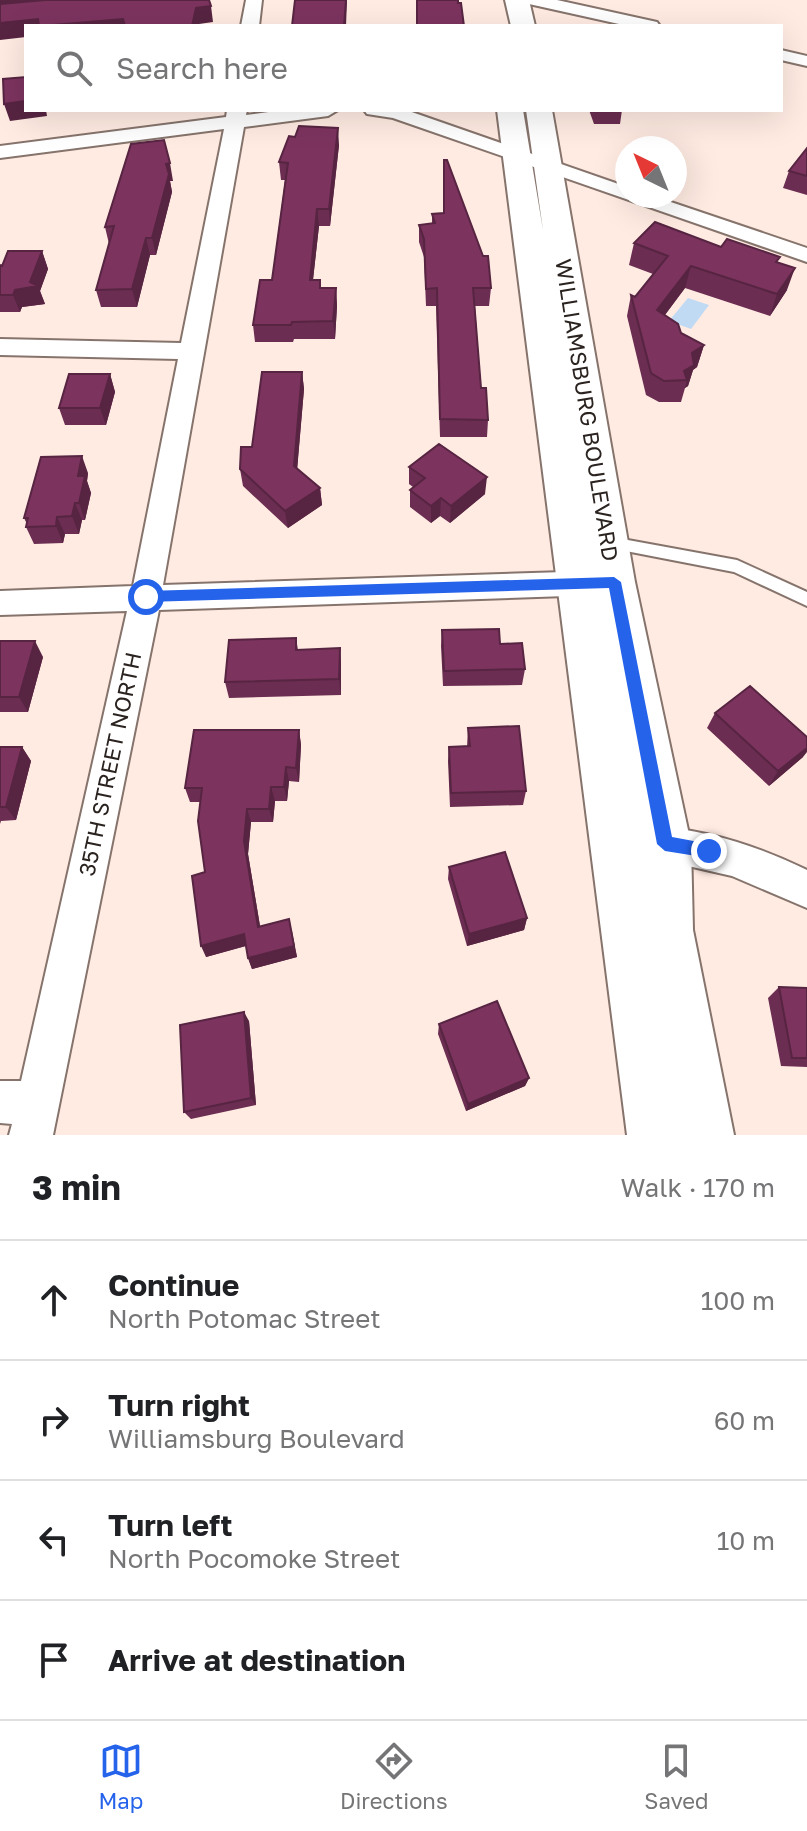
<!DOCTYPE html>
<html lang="en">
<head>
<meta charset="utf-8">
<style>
  body { margin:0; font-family:"Golos Text",sans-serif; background:#f2f2f2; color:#202124 }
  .compass { position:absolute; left:615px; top:136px; width:72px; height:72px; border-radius:50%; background:#fff; box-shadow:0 8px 32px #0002; rotate:317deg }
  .stop { position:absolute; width:24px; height:24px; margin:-18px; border:6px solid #2563eb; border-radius:50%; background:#fff }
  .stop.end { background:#2563eb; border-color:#fff; box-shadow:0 2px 8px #0008 }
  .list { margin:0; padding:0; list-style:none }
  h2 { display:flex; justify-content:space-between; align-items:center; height:104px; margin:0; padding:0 32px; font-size:34px }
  h2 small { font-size:26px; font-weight:400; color:#757577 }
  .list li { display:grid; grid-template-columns:52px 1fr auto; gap:24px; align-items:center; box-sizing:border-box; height:120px; padding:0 32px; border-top:2px solid #e0e0e0 }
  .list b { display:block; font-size:30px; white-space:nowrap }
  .list p { margin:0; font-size:26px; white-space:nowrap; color:#757577 }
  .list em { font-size:26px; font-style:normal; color:#757577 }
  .icon { flex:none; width:44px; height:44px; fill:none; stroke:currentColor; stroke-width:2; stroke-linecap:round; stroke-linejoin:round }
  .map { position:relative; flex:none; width:807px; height:1135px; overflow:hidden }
  .search { position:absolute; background:#fff; box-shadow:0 8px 32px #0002; left:24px; right:24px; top:24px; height:88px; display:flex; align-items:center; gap:20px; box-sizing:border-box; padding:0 28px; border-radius:0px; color:#757577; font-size:30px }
  .sheet { height:584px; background:#fff }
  nav { display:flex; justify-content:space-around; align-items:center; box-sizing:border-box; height:112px; border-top:2px solid #e0e0e0; background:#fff; font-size:22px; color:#757577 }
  nav a { display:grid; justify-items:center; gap:4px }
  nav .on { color:#2563eb }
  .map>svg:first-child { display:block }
</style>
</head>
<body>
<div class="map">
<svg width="807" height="1135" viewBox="0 0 807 1135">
  <rect width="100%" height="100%" fill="#ffebe2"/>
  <!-- water -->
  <path fill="#c0daf4" d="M688,298L709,305L691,329L669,321Z"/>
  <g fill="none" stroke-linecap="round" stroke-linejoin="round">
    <!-- service casing -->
    <g stroke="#86746c" stroke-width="4">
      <path id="service" d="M606,536L737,560L807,592V606L734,572L600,546L598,542L600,538Z"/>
    </g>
    <!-- minor casing -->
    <g stroke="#86746c" stroke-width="4">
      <path id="minor" d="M246,0H262L259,26H241Z
        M527,0H557L657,22L660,26H628L529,4Z
        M781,50L807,56V66L781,60Z
        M227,110H247L246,115L283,110H338L328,116L244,127L163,585L596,571L607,574L611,583L607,592L596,595L159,610L53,1135H9L12,1124L0,1123V1081H21L127,611L0,615V591L133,586L178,359L0,355V339L181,343L224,129L0,158V146L226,117Z
        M364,110H406L627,187V196H653L807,248V262L393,118L367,114Z
        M653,826C707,830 758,846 807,870V908L732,876L640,855L635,843L640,831Z"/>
    </g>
    <!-- secondary casing -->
    <g stroke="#86746c" stroke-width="4">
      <path id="secondary" d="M505,0H529L535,26H511Z
        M497,110H523L543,230L526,110H552L635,582L691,844L693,930L734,1135H627Z"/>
    </g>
    <!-- service -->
    <use href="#service" fill="#fff" fill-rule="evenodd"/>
    <!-- minor -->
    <use href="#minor" fill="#fff" fill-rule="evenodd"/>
    <!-- secondary -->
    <use href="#secondary" fill="#fff" fill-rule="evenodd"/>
  </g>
  <!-- wall -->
  <path fill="#6b2d52" d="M589,110H622L620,124H594Z
    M131,144L173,181H170L172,192L156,255H150L137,307H101L96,290L109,244L105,227Z
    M339,145L330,226H319L313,280L321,288H336L337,306L335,339H294L293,342H255L253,325L272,280L285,180H281L279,162Z
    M807,148V195L783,188L789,171Z
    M444,160L491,288L489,306H475L481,388L488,420L487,437H440L436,306H426L424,257L419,242V225L432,223V214L443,213Z
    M634,243L721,247L778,262L787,290L770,316L685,288L665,315L681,333L704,345L697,367L693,370L688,386L685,388L681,402H659L646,395L627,316L631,295L635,297L653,274L629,265Z
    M42,251L48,269L40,291L45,304L22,307L20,312H0V265L2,266Z
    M302,372L304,389L297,469L320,488L322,505L288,528L243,486L240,469L252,447Z
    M110,374L115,392L106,425H65L59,408Z
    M409,467L485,494L450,523L440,516L431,523L410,507V490L413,487L409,484Z
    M88,473L87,481L91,493L85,520H82L79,534H65L63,543L34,544L26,527L27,524L24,518Z
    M442,630L500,644L525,669L522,685L443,686L441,646Z
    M296,638L298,650L340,648L341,664V695L229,698L225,682Z
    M0,641L43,657L28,712H0Z
    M715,713L803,757L769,786L707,728Z
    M468,728L526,791L523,805L450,807L448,761L449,747H467Z
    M299,730L301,745L299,782L289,781L287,801H275L273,822H251L248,854L260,926L292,931L297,957L252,969L248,958L246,946L206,957L205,872L200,802H190L185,788Z
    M0,747H22L31,761L16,820L1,821L0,824Z
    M449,867L527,918L524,930L467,946L448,879Z
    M779,987L807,988V1067L781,1066L768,998Z
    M249,1021L256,1105L191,1119L184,1112Z
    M439,1024L529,1078L525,1086L466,1111L438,1034Z"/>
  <!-- shaded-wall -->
  <path fill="#572442" d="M0,0H54L0,6Z
    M346,0H347L346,26H344Z
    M211,6L213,22L199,24L198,26H192L196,8Z
    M38,19L40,26H26V37L0,40V23Z
    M123,19L125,26H41Z
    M26,101V110H46L47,116L10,121L4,104Z
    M338,128L339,145L330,226L329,209Z
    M170,163L173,181H170L172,192L156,255L152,238L166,164Z
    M317,209L319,226L311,297L310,280Z
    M146,238L150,255L137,307L132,289Z
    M42,251L48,269L40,291L45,304L22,307L20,312L13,295L15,290L30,282Z
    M691,266L685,288L652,332L657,310Z
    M795,268L787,290L770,316L777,294Z
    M336,288L337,306L335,339L333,321Z
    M704,345L697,367L693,370L688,386L685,388L687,380H681L692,353Z
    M302,372L304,389L296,483L294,466Z
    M110,374L115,392L106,425L100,408Z
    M82,456L88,473L87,481L91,493L85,520L79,503L78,476Z
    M487,477L485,494L450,523L451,506Z
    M320,488L322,505L288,528L285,511Z
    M441,498L440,516L431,523V506Z
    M75,503L82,520L79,534L72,516Z
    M57,517L65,534L63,543L56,526Z
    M35,641L43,657L28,712L19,697Z
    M340,648L341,664V695L339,679Z
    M299,730L301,745L299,782L296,768Z
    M22,747L31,761L16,820L6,807Z
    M807,748V752L803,757L769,786L778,771Z
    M286,767L289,781L287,801L284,787Z
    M271,787L275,801L273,822L269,809Z
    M247,809L251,822L248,854L262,938L258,927L244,841Z
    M527,918L524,930L467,946L469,934Z
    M289,919L297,957L252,969L248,958Z
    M244,934L249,945L206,957L201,946Z
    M244,1012L249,1021L256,1105L251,1098Z
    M529,1078L525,1086L466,1111L468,1104Z"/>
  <!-- building -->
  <path fill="#7c345f" stroke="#572442" stroke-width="2" d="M46,0H209L211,6L196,8L192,26H125L123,19L41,26H39L38,19L0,23V4Z
    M295,0H346L344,26H292Z
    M417,0H458V3H461L464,26H417Z
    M26,77V101L4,104L3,79Z
    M299,126L338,128L329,209H317L310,280H320V288H336L333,321L292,322L291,325H253L260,280H272L288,163L279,162L289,136L295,137Z
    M164,140L170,163L166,164L169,174L152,238H146L132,289L96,290L114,226L105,227L131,144Z
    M807,148V176L789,171Z
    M444,160H447L483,256H488L491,288H473L481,388H486L488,420L440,419L437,288L426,289L424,239L419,225L435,223L432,214L444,213Z
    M655,222L721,247L727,239L780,257L776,262L795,268L777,294L691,266L657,310L678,324L681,333L704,345L692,353L694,365L684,371L687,380L664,381L651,373L631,295L635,297L668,256L634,243Z
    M8,251H42L30,282L38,286L15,290L13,295H0V265L2,266Z
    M262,372H302L294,466L320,488L285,511L240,469L241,447H252Z
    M69,374H110L100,408H59Z
    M439,444L487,477L451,506L441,498L431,506L410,490L425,478L409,467Z
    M82,456L78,476H85L79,503H75L72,516L57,517L56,526L26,527L28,518H24L41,457Z
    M499,629L500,644L522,643L525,669L444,671L442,630Z
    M296,638V650L340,648L339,679L225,682L229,640Z
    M0,641H35L19,697H0Z
    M750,686L807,737V748L778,771L715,713Z
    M519,726L526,791L451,793L449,747L470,746L468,728Z
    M194,730H299L296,768L286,767L284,787H271L269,809H247L244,841L258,927L289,919L294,946L248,958L244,934L201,946L192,876L205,872L198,821L202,788H185Z
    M0,747H22L6,807H0Z
    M505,852L527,918L469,934L449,867Z
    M779,987L807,988V1058H792Z
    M497,1001L529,1078L468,1104L439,1024Z
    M244,1012L251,1098L184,1112L180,1025Z"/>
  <!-- route -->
  <path fill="#2563eb" d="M614,577L621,582L672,837L715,845L717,851L709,858L665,851L657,844L609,588L146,602L139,597L146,591Z"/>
  <g text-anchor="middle" stroke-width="8" stroke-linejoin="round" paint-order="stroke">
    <!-- street labels -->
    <g font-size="22" fill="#2a2320" stroke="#fff">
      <text transform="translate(587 410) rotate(81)" y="8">WILLIAMSBURG BOULEVARD</text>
      <text transform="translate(110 764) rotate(-78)" y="8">35TH STREET NORTH</text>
    </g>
  </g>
</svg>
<svg class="compass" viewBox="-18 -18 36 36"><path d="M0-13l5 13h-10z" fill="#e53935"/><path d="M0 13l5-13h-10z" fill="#757577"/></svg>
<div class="stop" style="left:146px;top:597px"></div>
<div class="stop end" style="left:709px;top:851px"></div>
<div class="search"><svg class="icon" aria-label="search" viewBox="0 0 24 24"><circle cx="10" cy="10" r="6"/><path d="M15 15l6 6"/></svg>Search here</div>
</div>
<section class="sheet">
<h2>3 min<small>Walk · 170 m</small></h2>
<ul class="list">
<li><svg class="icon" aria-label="ahead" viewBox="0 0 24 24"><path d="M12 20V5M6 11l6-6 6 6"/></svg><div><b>Continue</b><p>North Potomac Street</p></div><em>100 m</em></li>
<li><svg class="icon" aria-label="right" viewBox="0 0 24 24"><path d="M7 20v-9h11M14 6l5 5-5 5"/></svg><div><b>Turn right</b><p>Williamsburg Boulevard</p></div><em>60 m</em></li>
<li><svg class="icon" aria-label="left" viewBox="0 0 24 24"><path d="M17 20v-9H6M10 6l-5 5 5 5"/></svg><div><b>Turn left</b><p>North Pocomoke Street</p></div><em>10 m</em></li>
<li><svg class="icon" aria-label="arrive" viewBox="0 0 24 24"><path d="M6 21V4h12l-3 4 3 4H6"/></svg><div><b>Arrive at destination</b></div></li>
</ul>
</section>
<nav>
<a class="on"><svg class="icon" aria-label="map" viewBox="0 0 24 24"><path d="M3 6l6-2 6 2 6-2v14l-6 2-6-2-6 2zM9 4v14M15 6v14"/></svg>Map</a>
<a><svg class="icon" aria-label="directions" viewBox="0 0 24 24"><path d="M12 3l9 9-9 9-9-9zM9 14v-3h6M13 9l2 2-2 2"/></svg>Directions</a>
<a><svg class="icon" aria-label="saved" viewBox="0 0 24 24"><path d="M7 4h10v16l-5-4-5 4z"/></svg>Saved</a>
</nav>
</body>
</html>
